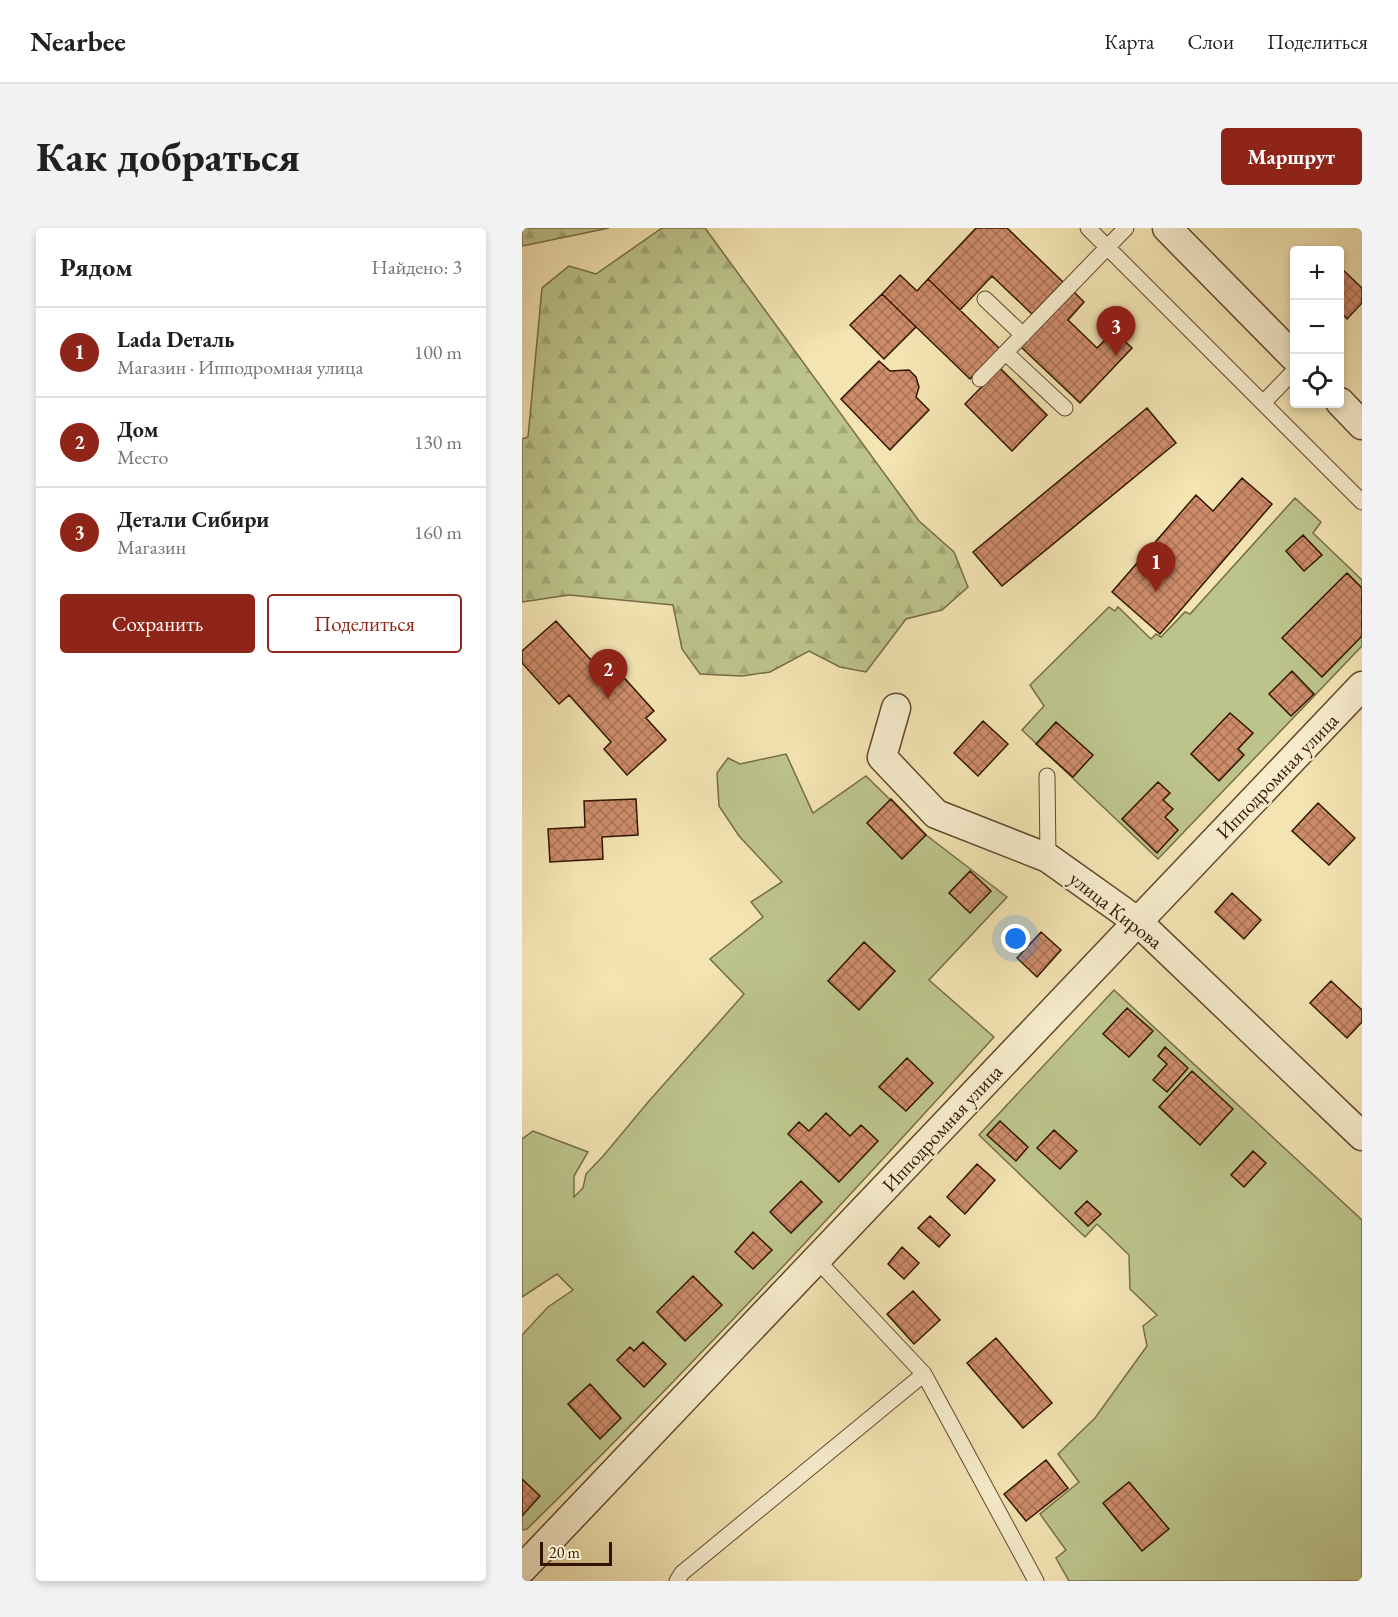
<!DOCTYPE html>
<html lang="ru">
<head>
<meta charset="utf-8">
<style>
  body { margin:0; font-family:"EB Garamond",serif; background:#f2f2f2; color:#202124 }
  .controls { position:absolute; right:18px; top:18px; display:grid; overflow:hidden; border-radius:6px; box-shadow:0 3px 9px #0003 }
  .controls button { width:54px; height:54px; display:grid; place-items:center; padding:0; border:0; border-bottom:2px solid #e0e0e0; background:#fff; color:#202124; font:30px sans-serif }
  .scale { position:absolute; left:18px; bottom:15px; width:72px; box-sizing:border-box; padding-left:6px; border:3px solid #331402; border-top:0; font-size:16px; line-height:21px; white-space:nowrap; color:#331402; -webkit-text-stroke:4px #f7edcd; paint-order:stroke }
  .you { position:absolute; left:494px; top:711px; width:21px; height:21px; margin:-15px; border:4px solid #fff; border-radius:50%; background:#1a73e8; box-shadow:0 0 0 9px #1a73e833 }
  .badge { display:grid; place-items:center; width:39px; height:39px; border-radius:50%; background:#8f2418; color:#fff; font-size:20px; font-weight:700 }
  .pin { position:absolute; translate:-50% -50px; filter:drop-shadow(0 2px 3px #0008) }
  .pin::after { content:''; position:absolute; top:32px; width:21px; height:18px; background:inherit; clip-path:polygon(0 0,100% 0,50% 100%) }
  .list { margin:0; padding:0; list-style:none }
  h2 { display:flex; justify-content:space-between; align-items:center; height:78px; margin:0; padding:0 24px; font-size:26px }
  h2 small { font-size:20px; font-weight:400; color:#757577 }
  .list li { display:grid; grid-template-columns:39px 1fr auto; gap:18px; align-items:center; box-sizing:border-box; height:90px; padding:0 24px; border-top:2px solid #e0e0e0 }
  .list b { display:block; font-size:22px; white-space:nowrap }
  .list p { margin:0; font-size:20px; white-space:nowrap; color:#757577 }
  .list em { font-size:20px; font-style:normal; color:#757577 }
  .actions { display:flex; gap:12px; padding:18px 24px }
  .actions a { flex:1; padding:14px 0; border:2px solid #8f2418; border-radius:6px; text-align:center; font-size:21px; color:#8f2418 }
  .actions .main { background:#8f2418; color:#fff }
  .icon { flex:none; width:33px; height:33px; fill:none; stroke:currentColor; stroke-width:2; stroke-linecap:round; stroke-linejoin:round }
  .map { position:relative; flex:none; width:840px; height:1353px; overflow:hidden; border-radius:6px }
  header { display:flex; align-items:center; gap:36px; box-sizing:border-box; height:84px; padding:0 30px; background:#fff; border-bottom:2px solid #e0e0e0 }
  header strong { font-size:28px }
  nav { display:flex; gap:33px; margin-inline-start:auto; font-size:21px }
  .intro { display:flex; align-items:center; justify-content:space-between; box-sizing:border-box; height:144px; padding:0 36px }
  h1 { margin:0; font-size:42px }
  .button { padding:15px 27px; border-radius:6px; background:#8f2418; color:#fff; font-size:21px; font-weight:700 }
  main { display:flex; gap:36px; padding:0 36px }
  aside { flex:1; background:#fff; border-radius:6px; box-shadow:0 3px 9px #0003 }
  .map>svg:first-child { display:block }
</style>
</head>
<body>
<header>
<strong>Nearbee</strong>
<nav><a>Карта</a><a>Слои</a><a>Поделиться</a></nav>
</header>
<div class="intro"><h1>Как добраться</h1><a class="button">Маршрут</a></div>
<main>
<aside>
<h2>Рядом<small>Найдено: 3</small></h2>
<ul class="list">
<li><span class="badge">1</span><div><b>Lada Dеталь</b><p>Магазин · Ипподромная улица</p></div><em>100 m</em></li>
<li><span class="badge">2</span><div><b>Дом</b><p>Место</p></div><em>130 m</em></li>
<li><span class="badge">3</span><div><b>Детали Сибири</b><p>Магазин</p></div><em>160 m</em></li>
</ul>
<div class="actions"><a class="main">Сохранить</a><a>Поделиться</a></div>
</aside>
<div class="map">
<svg width="840" height="1353" viewBox="0 0 840 1353">
  <defs>
    <pattern id="forest-firs" width="22" height="20" patternUnits="userSpaceOnUse" patternTransform="scale(1.5)"><rect width="22" height="20" fill="#bcc48b"/><path d="M5 1l3.5 6h-7zM16 11l3.5 6h-7z" fill="#a2a876"/></pattern>
    <pattern id="building-cross-hatch" width="8" height="8" patternUnits="userSpaceOnUse" patternTransform="scale(1.5)"><rect width="8" height="8" fill="#cd8c6a"/><path d="M0 0l8 8M0 8l8-8" fill="none" stroke="#a77155"/></pattern>
  </defs>
  <rect width="100%" height="100%" fill="#f3e4b2"/>
  <filter id="stains"><feTurbulence type="fractalNoise" baseFrequency=".00333" numOctaves="4"/><feColorMatrix values="0 0 0 0 .2 0 0 0 0 .09 0 0 0 0 .02 0 0 0 .5 -.17"/></filter>
  <radialGradient id="worn" r=".72"><stop offset=".6" stop-color="#630" stop-opacity="0"/><stop offset="1" stop-color="#630" stop-opacity=".3"/></radialGradient>
  <!-- green -->
  <path fill="#bcc48b" stroke="#786c46" stroke-width="1.5" d="M773,270L799,294L791,305L840,352V418L636,631L500,502L522,478L508,457L587,379L593,383L596,379L629,411L634,406L639,409L663,384L668,386Z
    M264,526L291,585L344,548L404,607L485,669L407,752L472,809C320,977 166,1143 5,1301L0,1302V1107L26,1079L51,1062L35,1046L0,1069V911L11,903L66,924L52,948V969L61,960L64,946L82,927L127,873L222,766L188,731L241,689L229,674L260,654L217,608L197,578L195,545L206,530L218,536Z
    M592,762L840,992V1353H547L534,1330L544,1322L518,1286L557,1254L536,1226L573,1190L625,1118L621,1098L635,1087L608,1061L607,1027L575,996L563,1009L457,907Z"/>
  <!-- forest -->
  <path fill="url(#forest-firs)" stroke="#786c46" stroke-width="1.5" d="M0,0H87L0,18Z
    M140,0H183L397,293L432,324L446,359L420,382L384,391L344,444L318,439L287,423L248,444L220,448L178,446L160,421L151,377L47,367L0,374V211L6,209L20,60L47,38L74,46Z"/>
  <!-- building -->
  <path fill="url(#building-cross-hatch)" stroke="#331402" stroke-width="1.5" d="M454,0H485L541,54L510,86L470,48L438,82L406,51Z
    M818,39L840,60V75L825,91L818,83Z
    M378,47L395,63L406,51L478,121L448,151L360,66Z
    M551,63L562,74L546,92L575,120L592,103L610,120L558,175L498,118Z
    M360,66L394,99L362,131L328,97Z
    M357,133L368,143L387,142L394,149L397,159L394,169L407,182L368,222L319,171Z
    M478,140L525,187L490,223L443,176Z
    M625,180L654,215L480,358L451,324Z
    M720,250L750,276L638,406L590,364L674,267L691,283Z
    M781,307L800,327L782,343L764,323Z
    M825,345L840,360V408L800,449L760,410Z
    M34,393L69,432L79,424L132,483L124,490L144,512L105,547L82,521L89,514L47,467L37,476L0,435V423Z
    M770,443L792,466L769,488L747,466Z
    M708,485L731,505L716,521L722,527L697,553L669,526Z
    M461,493L486,516L456,548L432,525Z
    M534,494L571,527L551,549L514,516Z
    M636,554L648,565L641,572L651,581L643,589L656,602L635,625L600,591Z
    M114,571L116,607L80,609L81,631L28,634L26,601L63,599L62,573Z
    M369,571L404,607L380,631L345,595Z
    M796,575L833,610L807,637L770,603Z
    M448,643L469,663L448,685L427,665Z
    M710,665L739,692L722,711L693,684Z
    M519,704L539,722L515,749L495,730Z
    M342,714L373,743L337,782L306,753Z
    M809,753L840,782V794L825,810L788,775Z
    M605,780L631,803L607,829L581,806Z
    M643,819L666,840L645,864L631,852L645,836L636,828Z
    M385,830L411,855L384,883L357,859Z
    M670,843L711,881L678,917L637,879Z
    M304,885L328,908L339,897L356,913L317,954L266,906L277,894L287,903Z
    M478,893L506,919L494,933L465,907Z
    M532,902L555,923L538,941L515,920Z
    M731,923L744,935L722,959L709,947Z
    M455,936L473,952L443,986L425,969Z
    M279,953L300,974L269,1005L248,984Z
    M565,973L579,986L566,998L553,985Z
    M408,988L428,1007L417,1019L396,1000Z
    M231,1004L250,1022L231,1041L213,1024Z
    M380,1019L397,1035L382,1051L366,1036Z
    M171,1048L200,1077L163,1113L135,1084Z
    M391,1063L418,1092L392,1116L365,1086Z
    M474,1110L530,1175L501,1200L445,1135Z
    M121,1114L144,1136L122,1159L95,1132L108,1119L112,1123Z
    M68,1156L99,1190L78,1211L46,1176Z
    M524,1232L546,1260L504,1293L482,1266Z
    M0,1251L18,1268L0,1288Z
    M607,1254L647,1301L620,1323L581,1275Z"/>
  <g fill="none" stroke-linecap="round" stroke-linejoin="round">
    <!-- lane casing -->
    <g stroke="#63482e" stroke-width="17">
      <path id="lane" d="M566,0L840,274
        M463,71L501,107
        M484,125L543,180
        M458,151L604,0
        M741,175L772,143
        M525,548L526,630
        M295,1032L402,1146L514,1353
        M155,1353L160,1345L402,1146"/>
    </g>
    <!-- street casing -->
    <g stroke="#63482e" stroke-width="31">
      <path id="street" d="M645,0L772,129
        M818,174L840,197
        M374,480L360,529L414,586L526,630L616,694L840,908
        M0,1341L840,458"/>
    </g>
    <!-- lane -->
    <use href="#lane" stroke="#f7edcd" stroke-width="15"/>
    <!-- street -->
    <use href="#street" stroke="#f7edcd" stroke-width="28"/>
  </g>
  <g text-anchor="middle" stroke-width="4.5" stroke-linejoin="round" paint-order="stroke">
    <!-- street labels -->
    <g font-size="20" fill="#331402" stroke="#f7edcd">
      <text transform="translate(755 548) rotate(-46)" y="7">Ипподромная улица</text>
      <text transform="translate(594 682) rotate(38)" y="7">улица Кирова</text>
      <text transform="translate(420 900) rotate(-47)" y="7">Ипподромная улица</text>
    </g>
  </g>
  <rect width="100%" height="100%" filter="url(#stains)"/>
  <rect width="100%" height="100%" fill="url(#worn)"/>
</svg>
<div class="controls">
<button>+</button>
<button>−</button>
<button><svg class="icon" aria-label="locate" viewBox="0 0 24 24"><circle cx="12" cy="12" r="6"/><path d="M12 2v4M12 18v4M2 12h4M18 12h4"/></svg></button>
</div>
<div class="scale">20 m</div>
<div class="you"></div>
<div class="pin badge" style="left:634px;top:364px">1</div>
<div class="pin badge" style="left:86px;top:471px">2</div>
<div class="pin badge" style="left:594px;top:128px">3</div>
</div>
</main>
</body>
</html>
